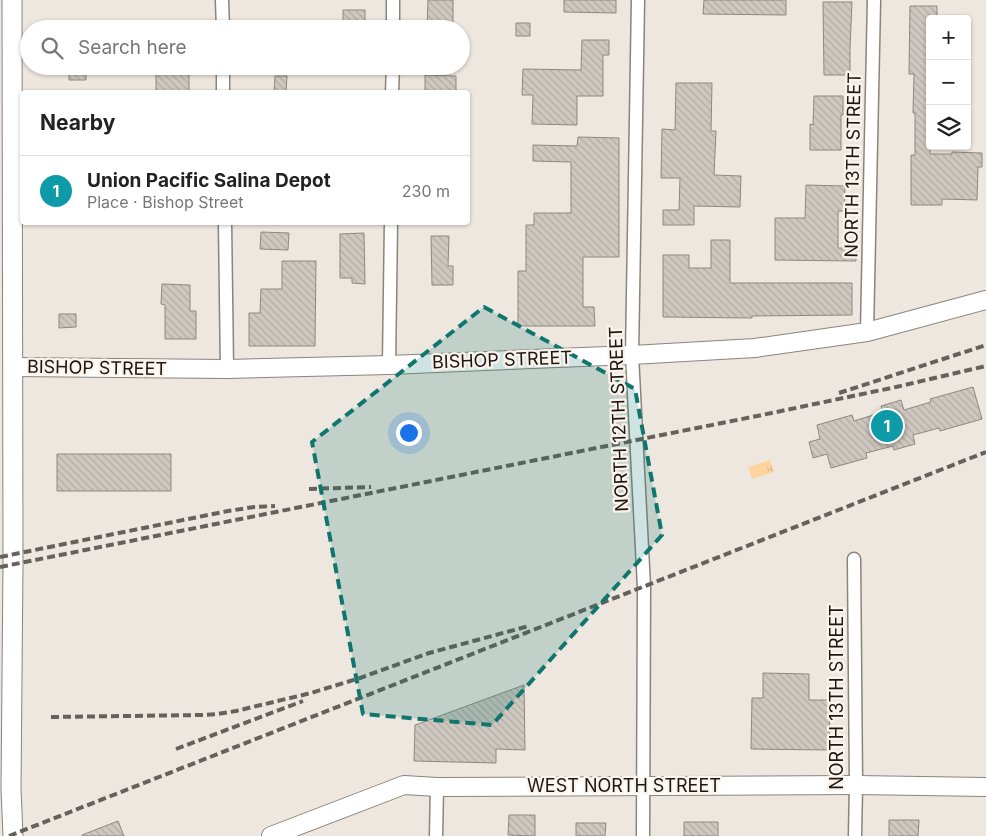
<!DOCTYPE html>
<html lang="en">
<head>
<meta charset="utf-8">
<style>
  body { margin:0; font-family:Inter,sans-serif; background:#f6f6f6; color:#222 }
  .controls { position:absolute; right:15px; top:15px; display:grid; overflow:hidden; border-radius:5px; box-shadow:0 1px 4px #0004 }
  .controls button { width:45px; height:45px; display:grid; place-items:center; padding:0; border:0; border-bottom:1px solid #e0e0e0; background:#fff; color:#222; font:25px sans-serif }
  .you { position:absolute; left:408px; top:432px; width:18px; height:18px; margin:-12px; border:4px solid #fff; border-radius:50%; background:#1a73e8; box-shadow:0 0 0 8px #1a73e833 }
  .badge { display:grid; place-items:center; width:32px; height:32px; border-radius:50%; background:#ea580c; color:#fff; font-size:16px; font-weight:700 }
  .pin { position:absolute; translate:-50% -50%; border:2px solid #fff; box-shadow:0 1px 5px #0006 }
  .list { margin:0; padding:0; list-style:none }
  h2 { display:flex; justify-content:space-between; align-items:center; height:65px; margin:0; padding:0 20px; font-size:21px }
  h2 small { font-size:16px; font-weight:400; color:#767676 }
  .list li { display:grid; grid-template-columns:32px 1fr auto; gap:15px; align-items:center; box-sizing:border-box; height:70px; padding:0 20px; border-top:1px solid #e0e0e0 }
  .list b { display:block; font-size:19px; white-space:nowrap }
  .list p { margin:0; font-size:16px; white-space:nowrap; color:#767676 }
  .list em { font-size:16px; font-style:normal; color:#767676 }
  .icon { flex:none; width:28px; height:28px; fill:none; stroke:currentColor; stroke-width:2; stroke-linecap:round; stroke-linejoin:round }
  .map { position:relative; flex:none; width:986px; height:836px; overflow:hidden }
  .search { position:absolute; background:#fff; box-shadow:0 1px 4px #0004; left:20px; top:20px; width:450px; height:55px; display:flex; align-items:center; gap:12px; box-sizing:border-box; padding:0 18px; border-radius:28px; color:#767676; font-size:19px }
  .panel { position:absolute; background:#fff; box-shadow:0 1px 4px #0004; left:20px; top:90px; width:450px; height:135px; border-radius:5px }
  .map>svg:first-child { display:block }
</style>
</head>
<body>
<div class="map">
<svg width="986" height="836" viewBox="0 0 986 836">
  <defs>
    <pattern id="grass-tufts" width="24" height="20" patternUnits="userSpaceOnUse" patternTransform="scale(1.25)"><rect width="24" height="20" fill="#fed39f"/><path d="M3 7l-1-3M5 7V3M7 7l1-3M15 17l-1-3M17 17v-4M19 17l1-3" fill="none" stroke="#d9b488"/></pattern>
    <pattern id="building-back-hatch" width="6" height="6" patternUnits="userSpaceOnUse" patternTransform="scale(1.25)"><rect width="6" height="6" fill="#cfc8c0"/><path d="M-1 5l2 2M0 0l6 6M5-1l2 2" fill="none" stroke="#b1aba4"/></pattern>
  </defs>
  <rect width="100%" height="100%" fill="#eee7df"/>
  <!-- grass -->
  <path fill="url(#grass-tufts)" d="M770,460L774,472L752,479L748,467Z"/>
  <!-- building -->
  <path fill="url(#building-back-hatch)" stroke="#8e8880" d="M428,0H453V29H427Z
    M564,0H616V13L564,12Z
    M704,0H786V15L703,14Z
    M823,2H852L850,49V75H824Z
    M910,6H937V19H930V154H952V152L982,153V167H978L977,200L942,199V205H911V155H915V113H913L914,74H909Z
    M343,10H365V22H343Z
    M516,23H530V36H516Z
    M582,40H609V55H603V96H577V125L532,124L533,95H522L523,69L581,70Z
    M69,66H86V80H69Z
    M156,66H189V92H156Z
    M425,75L456,76V92H425Z
    M275,76H287L286,92H274Z
    M676,83H712L711,131H716L714,175L741,176L740,207L694,206V225H663V210H679L680,178H661L662,129L675,130Z
    M814,96H843V115H841V150H810V124L813,125Z
    M578,137L619,138V257H583V307H594L595,326H518V271H526V225H534V213H571V162L533,161V145L577,146Z
    M806,185L845,186L844,211H838V248H856V261L775,260V218H805Z
    M261,232L289,233L288,250L260,249Z
    M364,233L365,284L352,283V278H340V234Z
    M431,236H449L448,266H453V285H432Z
    M711,240H730V283H852V315L752,316V318L663,317V255H689V268H711Z
    M282,261H316L315,346H249V313H260L261,289H282Z
    M162,284L190,285V311H196V339H165V305L161,304Z
    M59,314H76V327L59,328Z
    M973,387L982,419L940,431L939,428L913,435L915,444L894,450L893,446L866,453L867,458L831,468L827,454L813,458L809,442L820,439L817,425L852,415L854,421L883,412L881,406L901,400L904,410L931,402L930,399Z
    M57,454H171V491H57Z
    M763,673L809,674V700H830L829,750L751,749L752,698H763Z
    M524,685L525,750L496,749V763L414,761L415,725Z
    M509,815H535V836L508,835Z
    M889,820H919L918,836H889Z
    M118,821L124,836H82V835Z
    M684,822H718V836H684Z
    M576,823H606L605,836H576Z"/>
  <g fill="none" stroke-linecap="round" stroke-linejoin="round">
    <!-- street casing -->
    <g stroke="#8b847c" stroke-width="15">
      <path id="street" d="M222,0L223,29
        M638,0L632,355L644,587L643,836
        M393,29V0
        M223,66V92
        M392,92L393,66
        M225,222L227,369
        M867,332L874,0
        M389,365L391,222
        M854,559L856,785L855,836
        M436,836L437,787"/>
    </g>
    <!-- secondary casing -->
    <g stroke="#8b847c" stroke-width="20">
      <path id="secondary" d="M13,367L227,369L389,365L632,355L755,348L867,332L986,300
        M271,836L404,785L437,787L856,785L986,787"/>
    </g>
    <!-- primary casing -->
    <g stroke="#8b847c" stroke-width="21">
      <path id="primary" d="M12,0L13,564L11,789L13,836"/>
    </g>
    <!-- street -->
    <use href="#street" stroke="#fff" stroke-width="12"/>
    <!-- secondary -->
    <use href="#secondary" stroke="#fff" stroke-width="18"/>
    <!-- primary -->
    <use href="#primary" stroke="#fff" stroke-width="19"/>
    <!-- rail -->
    <path stroke="#65615c" stroke-width="4" stroke-dasharray="8 4" stroke-linecap="butt" d="M839,393L986,345
      M309,489L371,487
      M0,557L228,511L254,507L275,506
      M0,567L762,415L896,387L986,366
      M51,717L201,715L218,714L236,711L311,693L360,678L429,653L529,626
      M176,749L303,701
      M9,836L986,452"/>
  </g>
  <!-- marked area -->
  <path fill="#0f766e" fill-opacity="0.2" stroke="#0f766e" stroke-width="4" stroke-dasharray="10 6" stroke-linejoin="round" d="M484,307L635,389L662,535L492,725L363,714L312,442Z"/>
  <g text-anchor="middle" stroke-width="4.5" stroke-linejoin="round" paint-order="stroke">
    <!-- street labels -->
    <g font-size="18" fill="#1a1714" stroke="#fcf4ec">
      <text transform="translate(853 165) rotate(-89)" y="6">NORTH 13TH STREET</text>
      <text transform="translate(502 360) rotate(-2)" y="6">BISHOP STREET</text>
      <text transform="translate(97 368) rotate(1)" y="6">BISHOP STREET</text>
      <text transform="translate(619 419) rotate(-92)" y="6">NORTH 12TH STREET</text>
      <text transform="translate(837 697) rotate(-90)" y="6">NORTH 13TH STREET</text>
      <text x="624" y="792">WEST NORTH STREET</text>
    </g>
  </g>
</svg>
<div class="controls">
<button>+</button>
<button>−</button>
<button><svg class="icon" aria-label="layers" viewBox="0 0 24 24"><path d="M12 4l9 5-9 5-9-5zM3 14l9 5 9-5"/></svg></button>
</div>
<div class="you"></div>
<div class="pin badge" style="left:887px;top:426px;background:#0f9aa8">1</div>
<div class="search"><svg class="icon" aria-label="search" viewBox="0 0 24 24"><circle cx="10" cy="10" r="6"/><path d="M15 15l6 6"/></svg>Search here</div>
<section class="panel">
<h2>Nearby<small></small></h2>
<ul class="list">
<li><span class="badge" style="background:#0f9aa8">1</span><div><b>Union Pacific Salina Depot</b><p>Place · Bishop Street</p></div><em>230 m</em></li>
</ul>
</section>
</div>
</body>
</html>
